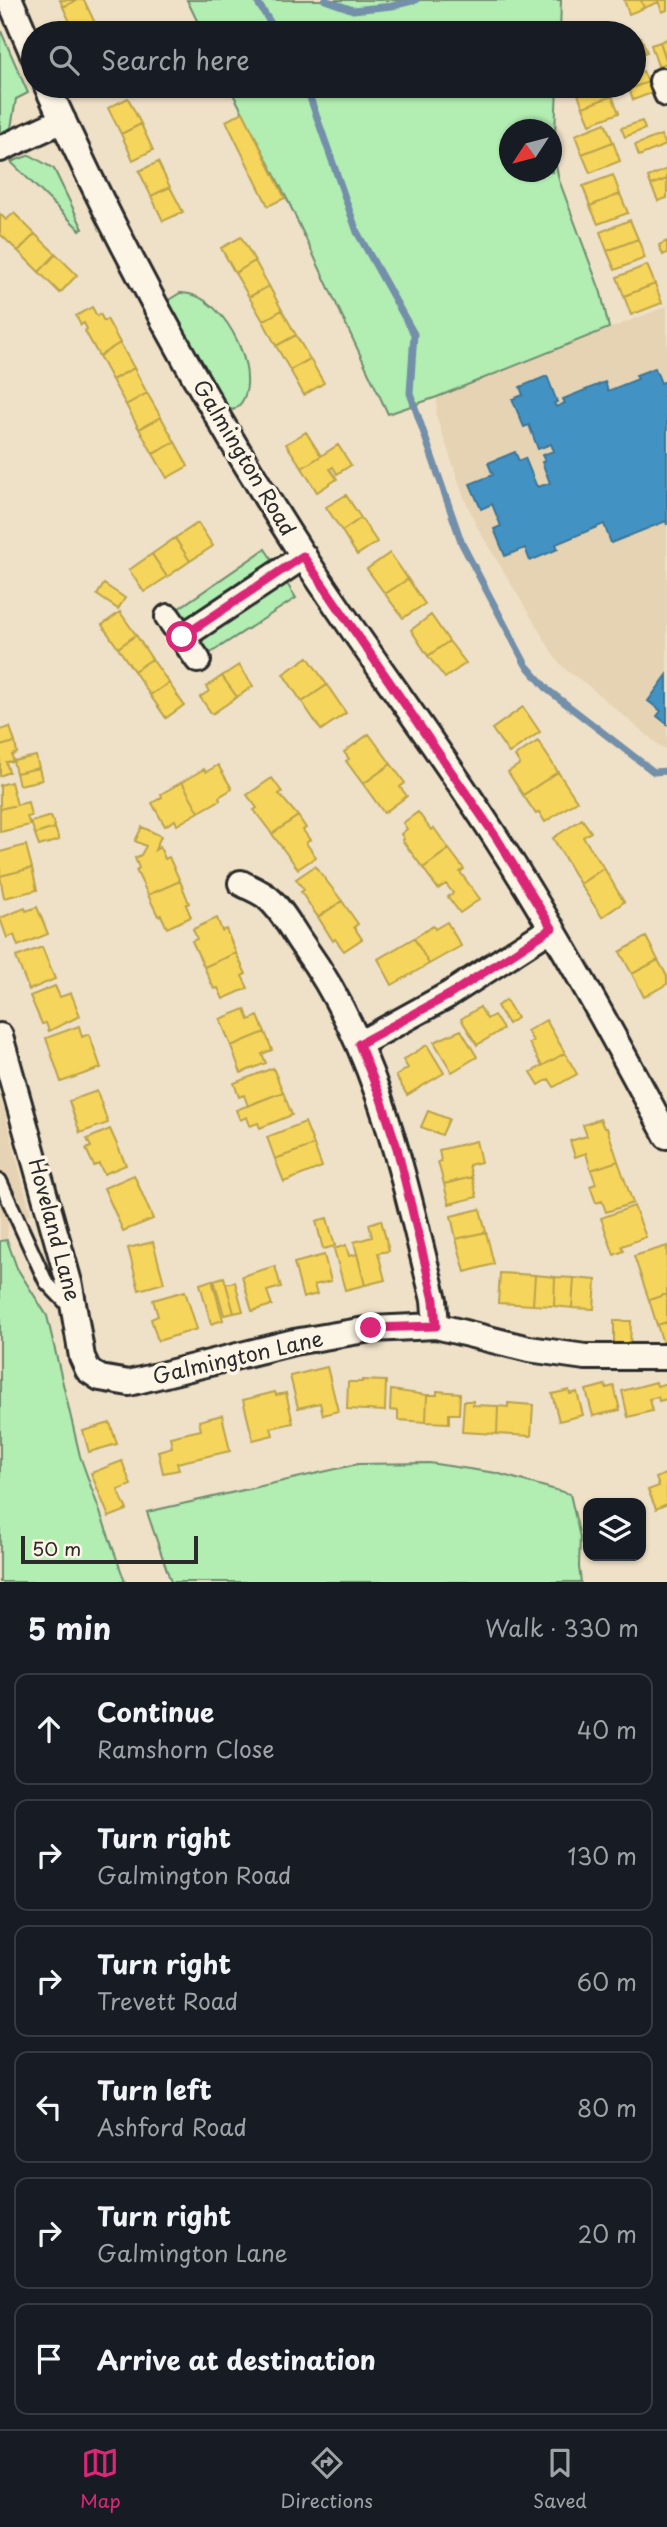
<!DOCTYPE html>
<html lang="en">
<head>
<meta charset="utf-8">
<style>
  body { margin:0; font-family:"Playpen Sans",sans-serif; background:#20242c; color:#f1f3f6 }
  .controls { position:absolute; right:21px; bottom:21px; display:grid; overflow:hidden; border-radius:14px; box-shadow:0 2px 5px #0004 }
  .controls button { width:63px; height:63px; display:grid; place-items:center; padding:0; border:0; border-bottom:2px solid #363941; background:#171b24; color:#f1f3f6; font:35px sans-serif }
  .compass { position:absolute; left:499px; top:119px; width:63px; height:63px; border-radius:50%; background:#171b24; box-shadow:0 2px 5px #0004; rotate:234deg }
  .scale { position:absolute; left:21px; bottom:18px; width:177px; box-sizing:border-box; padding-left:7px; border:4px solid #2b2b2b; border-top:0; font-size:19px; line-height:24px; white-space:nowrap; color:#2b2b2b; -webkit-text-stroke:5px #fcf5e5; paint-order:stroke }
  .stop { position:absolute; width:21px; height:21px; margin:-16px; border:5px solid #db2777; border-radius:50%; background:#fff }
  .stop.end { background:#db2777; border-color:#fff; box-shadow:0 2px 7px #0008 }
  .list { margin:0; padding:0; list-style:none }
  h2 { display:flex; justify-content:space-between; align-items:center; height:91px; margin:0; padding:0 28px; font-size:30px }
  h2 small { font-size:23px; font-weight:400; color:#9ea1a6 }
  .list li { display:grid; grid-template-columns:46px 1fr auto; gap:21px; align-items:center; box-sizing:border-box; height:112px; margin:0 14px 14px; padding:0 14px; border:2px solid #363941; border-radius:14px }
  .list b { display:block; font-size:26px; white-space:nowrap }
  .list p { margin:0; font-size:23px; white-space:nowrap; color:#9ea1a6 }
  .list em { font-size:23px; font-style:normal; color:#9ea1a6 }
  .icon { flex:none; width:38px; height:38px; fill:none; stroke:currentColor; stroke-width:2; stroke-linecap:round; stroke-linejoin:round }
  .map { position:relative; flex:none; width:667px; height:1582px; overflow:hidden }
  .search { position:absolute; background:#171b24; box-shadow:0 2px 5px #0004; left:21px; right:21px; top:21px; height:77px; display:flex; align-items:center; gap:18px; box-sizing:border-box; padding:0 24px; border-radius:38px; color:#9ea1a6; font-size:26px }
  .sheet { height:847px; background:#171b24 }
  nav { display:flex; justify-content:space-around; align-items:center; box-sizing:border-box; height:98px; border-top:2px solid #363941; background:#171b24; font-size:19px; color:#9ea1a6 }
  nav a { display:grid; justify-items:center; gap:4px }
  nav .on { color:#db2777 }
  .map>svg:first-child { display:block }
</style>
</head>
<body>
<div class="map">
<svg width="667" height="1582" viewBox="0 0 667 1582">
  <rect width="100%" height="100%" fill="#efe1c8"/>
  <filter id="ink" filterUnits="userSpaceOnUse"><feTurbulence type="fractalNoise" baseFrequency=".0143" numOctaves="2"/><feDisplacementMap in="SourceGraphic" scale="14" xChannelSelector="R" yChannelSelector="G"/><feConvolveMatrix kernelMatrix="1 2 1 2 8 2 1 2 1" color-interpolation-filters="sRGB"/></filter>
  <g filter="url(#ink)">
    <!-- built -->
    <path fill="#e6d3b4" d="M667,306V749L661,747L586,684L566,670L556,659L477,527L463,495L436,415L437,397Z
      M0,1095L31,1214L8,1223L7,1240L0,1241Z"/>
    <!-- green -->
    <path fill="#b2edb2" stroke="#6e8c6e" stroke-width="2" fill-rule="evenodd" d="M187,0H561L560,33H203Z
      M0,29L28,93L16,99L11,128L0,133Z
      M229,86H557L554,156L559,180L601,293L609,328L437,397L388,414L289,203ZM510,130H552V172H510Z
      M30,155L54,169L83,229L80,230L11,162Z
      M180,293C228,291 270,390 233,410L221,403L167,301Z
      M265,549L275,564L195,618L180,616L175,611Z
      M284,579L296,598L204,657L200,649L204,637Z
      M7,1240L17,1268L47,1316L80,1456L125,1582H0V1241Z
      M429,1463L496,1473L570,1494L580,1537L579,1567L581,1582H171L147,1512L358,1464Z"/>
    <!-- homes -->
    <path fill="#f6d55c" stroke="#b9a24d" stroke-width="2" d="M60,0H77L63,7Z
      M77,0H84L95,23L75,33L63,7Z
      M624,0H641L644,8L629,14Z
      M641,0H658L659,2L644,8Z
      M658,0H667V10L662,12Z
      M601,24L604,33H576L588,29Z
      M641,37L647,52L639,55L634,39Z
      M667,39V61L660,42Z
      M660,42L667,63L658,66L651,45Z
      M643,71L648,82L629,89L628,86H634V75Z
      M648,82L652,93L633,100L629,89Z
      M98,86H123L124,87L104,97Z
      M584,86H608L612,96L583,107L576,89Z
      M612,96L619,113L590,124L583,107Z
      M128,98L141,124L121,134L108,108Z
      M243,112L285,198L268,206L226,121Z
      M642,121L645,129L625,137L621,128Z
      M605,123L613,142L582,154L575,135Z
      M141,124L153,150L133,160L121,134Z
      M661,135L666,145L639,156L635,145Z
      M613,142L620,161L590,173L582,154Z
      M158,162L170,187L151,196L139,171Z
      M667,169V179L651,185L648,177Z
      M613,175L620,194L590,206L583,186Z
      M667,179V198L658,201L651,185Z
      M170,187L183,212L163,221L151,196Z
      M620,194L628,213L598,224L590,206Z
      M14,213L35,234L18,251L0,234V214L6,220Z
      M630,220L638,239L607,251L600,232Z
      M35,234L56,254L39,272L18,251Z
      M241,237L255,261L235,273L221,248Z
      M638,239L645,258L615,270L607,251Z
      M667,241V253L663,255L659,245Z
      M56,254L77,275L60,293L39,272Z
      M255,261L269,286L249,297L235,273Z
      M647,265L655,284L624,296L617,277Z
      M655,284L662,303L631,315L624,296Z
      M269,286L282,310L263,321L249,297Z
      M92,307L97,316L100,314L104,321L107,319L120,343L99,356L85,331L87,329L84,323L81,325L76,316Z
      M282,310L296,335L276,346L263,321Z
      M296,335L310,359L290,370L276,346Z
      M120,343L134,368L112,380L99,356Z
      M310,359L324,383L304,395L290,370Z
      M134,368L147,393L126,405L112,380Z
      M147,393L161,417L139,429L126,405Z
      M161,417L175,442L153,454L139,429Z
      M306,432L321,456L302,468L286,444Z
      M175,442L188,466L167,478L153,454Z
      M338,445L351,465L337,474L333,467L330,469L337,479L317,492L302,468Z
      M346,495L361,518L342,531L326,507Z
      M361,518L377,542L357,555L342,531Z
      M198,523L213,546L190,561L175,538Z
      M175,538L190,561L167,577L152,554Z
      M390,553L408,579L385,594L367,569Z
      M152,554L167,577L144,592L129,570Z
      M408,579L425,604L403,618L385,594Z
      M104,584L125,598L118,609L97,595Z
      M120,612L136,635L118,648L102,625Z
      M431,615L449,641L428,656L411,630Z
      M136,635L152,659L134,671L118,648Z
      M449,641L466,663L445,678L428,656Z
      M308,657L327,685L302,702L283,674Z
      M152,659L169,683L150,695L134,671Z
      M239,665L253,686L237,697L222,676Z
      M222,676L237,697L212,714L200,697L209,691L206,687Z
      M169,683L184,705L166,718L150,695Z
      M327,685L346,713L321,730L302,702Z
      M523,707L540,732L509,753L492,729Z
      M10,727L15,742L0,746V730Z
      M369,734L391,764L363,784L346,761L349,759L344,752Z
      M538,741L558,772L523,795L508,772L520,764L515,756Z
      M15,742L17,753L12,755L13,761L6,762L9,772L0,776V746Z
      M36,756L39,768L16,773L13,761Z
      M391,764L405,783L400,787L407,796L384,813L363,784Z
      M218,765L232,789L219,797L220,800L199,812L182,782L204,769L206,772Z
      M39,768L42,780L19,785L16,773Z
      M558,772L577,801L545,822L539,812L536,814L523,795Z
      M272,778L282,792L279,794L298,816L272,834L254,810L257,808L247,795Z
      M11,782L17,805L0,809V785Z
      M182,782L199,812L177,825L175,820L165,826L152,803L162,797L161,794Z
      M28,802L31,816L27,817L30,825L0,832V809Z
      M418,812L431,830L434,828L449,849L423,868L402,840L404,839L401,834L407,829L403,823Z
      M51,816L55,828L35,834L31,822Z
      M298,816L306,828L303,830L310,840L306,843L316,857L298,869L272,834Z
      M582,819L591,832L583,837L604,868L580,884L553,838Z
      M142,827L161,836L155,850L160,847L165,859L169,857L180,881L148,895L136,870L139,868L135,858L141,855L146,846L135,841Z
      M55,828L59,840L39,846L35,834Z
      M26,845L32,868L0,876V852Z
      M449,849L464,869L460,872L480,899L460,913L448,897L453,893L446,884L438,889L423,868Z
      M315,866L342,901L318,917L301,892L304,890L296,879Z
      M32,868L37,890L4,898L0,876Z
      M604,868L624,902L602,917L580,884Z
      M180,881L189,903L186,905L191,917L167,928L161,915L158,916L148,895Z
      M342,901L358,924L354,927L362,939L344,951L335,939L333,941L318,917Z
      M37,907L48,934L18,946L14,935L7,938L0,918L25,908L26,911Z
      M217,918L222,931L226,929L236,953L204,967L192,941L197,939L193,929Z
      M447,922L461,946L429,964L414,938L433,926L435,929Z
      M646,937L658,960L632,974L620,952Z
      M414,938L429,964L392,985L378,959Z
      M42,947L55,979L29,990L16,957Z
      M236,953L246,974L242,976L248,988L223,999L218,988L214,989L204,967Z
      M658,960L667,976V984L644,997L632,974Z
      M55,986L60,997L71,993L80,1016L49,1031L46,1023L42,1024L30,996Z
      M506,1000L517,1018L508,1024L497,1006Z
      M480,1007L487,1019L494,1015L503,1029L477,1045L461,1019Z
      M245,1009L249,1020L258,1016L265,1032L231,1046L220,1019Z
      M546,1020L565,1053L542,1066L529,1043L533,1041L527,1031Z
      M79,1026L82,1037L89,1034L101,1068L61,1082L46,1038Z
      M461,1030L477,1057L452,1072L434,1042Z
      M265,1032L272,1050L262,1054L266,1063L241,1073L231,1046Z
      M427,1045L444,1073L407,1095L396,1076L408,1068L403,1060Z
      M565,1053L577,1074L554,1087L549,1079L539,1085L531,1072Z
      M273,1068L283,1092L248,1106L244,1095L239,1097L234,1083Z
      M97,1091L108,1123L80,1133L69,1101Z
      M283,1092L292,1115L260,1128L258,1123L250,1126L247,1117L240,1120L236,1110Z
      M428,1111L449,1119L442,1135L421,1127Z
      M600,1119L604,1128H607L618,1161L591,1170L586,1153L575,1157L570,1141L587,1136L583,1125Z
      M305,1122L314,1145L275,1159L267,1137Z
      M110,1129L126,1165L104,1174L99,1164L94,1166L86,1149L91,1147L87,1139Z
      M476,1141L481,1162L469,1165L472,1177L444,1184L438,1162L441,1161L439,1150Z
      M314,1145L322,1167L284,1182L275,1159Z
      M618,1161L633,1203L606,1212L602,1201L596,1203L590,1186L596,1184L591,1170Z
      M134,1175L153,1219L123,1231L104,1188Z
      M472,1177L477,1197L449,1204L444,1184Z
      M634,1206L646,1237L622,1246L624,1251L614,1255L601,1218Z
      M480,1209L486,1232L456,1239L451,1216Z
      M327,1218L335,1246L323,1249L316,1221Z
      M381,1220L389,1251L378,1253L385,1280L365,1285L354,1242L372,1237L369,1224Z
      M486,1232L494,1264L465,1272L456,1239Z
      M153,1242L164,1283L139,1290L128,1248Z
      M346,1245L349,1256L357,1254L365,1285L345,1290L334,1249Z
      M667,1246V1294L649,1300L634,1256Z
      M324,1255L331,1281L314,1285L317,1294L303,1298L294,1263Z
      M275,1266L281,1287L267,1291L272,1305L252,1311L242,1276Z
      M500,1273L535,1275L533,1305L498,1303Z
      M535,1275L555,1277L554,1306L533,1305Z
      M224,1277L234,1313L224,1315L214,1280Z
      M555,1277L574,1278L572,1308L554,1306Z
      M574,1278L596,1280L594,1309L572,1308Z
      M212,1280L223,1320L211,1324L200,1284Z
      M235,1282L243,1311L234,1313L226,1284Z
      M185,1291L197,1329L158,1341L151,1319L158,1316L153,1300Z
      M667,1294V1322L657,1325L649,1300Z
      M614,1321H631L630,1349H614Z
      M667,1322V1342L663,1343L657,1325Z
      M327,1367L338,1411L323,1415L320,1403L298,1408L290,1376Z
      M362,1380L386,1381L385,1411L347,1409L348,1382H362Z
      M656,1382L657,1386L667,1383V1399L659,1401L658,1397L649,1399L652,1411L628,1417L622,1391Z
      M605,1385L606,1388L614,1386L620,1410L593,1416L586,1390Z
      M391,1390L427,1395L426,1422L398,1420V1411L390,1410Z
      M569,1390L570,1394L577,1392L583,1415L559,1421L552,1394Z
      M437,1391L460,1393L459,1414H449V1423L426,1422L427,1395H437Z
      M275,1392L276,1395L286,1393L293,1423L271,1428L273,1435L253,1440L243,1400Z
      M464,1401H473V1405L498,1406L497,1434L462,1432Z
      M508,1403L533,1405L531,1436L497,1434L498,1406L508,1407Z
      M222,1415L230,1451L177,1463L179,1470L163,1473L158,1451L172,1447L170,1437L201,1430L199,1421Z
      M110,1423L117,1444L89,1452L83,1431Z
      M122,1461L131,1485L118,1490L127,1510L109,1517L91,1473Z
      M667,1473V1504L656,1509L648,1490L659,1486L656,1478Z"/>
    <!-- schools -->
    <path fill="#4393c3" stroke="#3c7495" stroke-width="2" d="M655,368L661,383L667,381V395L664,396L667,402V525L666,521L611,543L604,524L556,544L558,549L530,561L525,548L505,556L494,529L501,526L492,504L481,509L470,484L493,475L488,463L515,452L519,461L525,458L536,485L538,487L550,483L542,462L545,461L542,455L554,451L551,444L538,449L529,425L524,427L512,399L523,395L520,387L547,376L557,402L554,403L556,407L565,403L563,399L605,382L608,391L638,379L636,375Z
      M667,675V724L657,716L661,711L648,701Z"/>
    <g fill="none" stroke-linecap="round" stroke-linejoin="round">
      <!-- stream -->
      <path stroke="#738faa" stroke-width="7" d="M256,0L277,33
        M325,0L353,10L392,6L416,0
        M306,86L357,232L414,334L410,393L462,544L526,665L548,690L654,772L667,771"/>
      <!-- service casing -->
      <g stroke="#2b2b2b" stroke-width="18">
        <path id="service" d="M0,1181L46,1282L70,1307"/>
      </g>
      <!-- minor casing -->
      <g stroke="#2b2b2b" stroke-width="30">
        <path id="minor" d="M10,0L33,54
          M662,81L667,94
          M47,86C120,248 206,405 302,554C364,650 434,741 496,838C558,934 613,1035 667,1136
          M0,149L63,120
          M168,617L198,660
          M182,637L304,556
          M241,883C250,888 262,892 269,899C283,911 293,932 304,947C379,1051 403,1177 434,1300L436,1326
          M0,1036L70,1286L82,1357L88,1370L100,1378L129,1383L294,1342L371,1329L436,1326L529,1349L585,1357H667
          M359,1044L448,995L552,928"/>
      </g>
      <!-- service -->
      <use href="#service" stroke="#fcf5e5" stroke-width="12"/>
      <!-- minor -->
      <use href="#minor" stroke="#fcf5e5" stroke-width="24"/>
    </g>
  </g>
  <g fill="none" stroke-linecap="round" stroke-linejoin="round" filter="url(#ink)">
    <!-- route -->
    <path stroke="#db2777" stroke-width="9" d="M182,637L303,556L496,837L552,928L449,995L359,1044L380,1096L397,1148L434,1300L436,1326L371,1328"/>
  </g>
  <g text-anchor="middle" stroke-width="7" stroke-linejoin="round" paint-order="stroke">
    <!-- street labels -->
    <g font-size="21" fill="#2b2b2b" stroke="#fcf5e5">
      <text transform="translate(244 458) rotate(59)" y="7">Galmington Road</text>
      <text transform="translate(54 1230) rotate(75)" y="7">Hoveland Lane</text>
      <text transform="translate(238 1358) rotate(-13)" y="7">Galmington Lane</text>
    </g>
  </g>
</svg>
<div class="controls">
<button><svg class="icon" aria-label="layers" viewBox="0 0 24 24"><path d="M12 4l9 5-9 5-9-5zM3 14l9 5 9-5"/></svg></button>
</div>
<svg class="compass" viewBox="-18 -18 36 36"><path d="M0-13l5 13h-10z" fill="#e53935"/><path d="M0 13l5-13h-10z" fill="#9ea1a6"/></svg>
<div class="scale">50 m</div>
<div class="stop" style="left:182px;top:637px"></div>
<div class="stop end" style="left:371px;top:1328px"></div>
<div class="search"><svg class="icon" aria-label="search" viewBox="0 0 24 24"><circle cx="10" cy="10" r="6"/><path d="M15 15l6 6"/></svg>Search here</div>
</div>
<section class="sheet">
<h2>5 min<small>Walk · 330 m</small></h2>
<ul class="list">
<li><svg class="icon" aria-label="ahead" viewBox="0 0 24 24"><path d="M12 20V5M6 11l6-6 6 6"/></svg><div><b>Continue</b><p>Ramshorn Close</p></div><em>40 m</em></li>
<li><svg class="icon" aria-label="right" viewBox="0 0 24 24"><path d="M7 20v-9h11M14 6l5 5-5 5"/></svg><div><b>Turn right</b><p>Galmington Road</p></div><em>130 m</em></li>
<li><svg class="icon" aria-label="right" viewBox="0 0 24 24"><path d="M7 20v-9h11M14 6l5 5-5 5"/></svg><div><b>Turn right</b><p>Trevett Road</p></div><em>60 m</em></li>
<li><svg class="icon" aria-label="left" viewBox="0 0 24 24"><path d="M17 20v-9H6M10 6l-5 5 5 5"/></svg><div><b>Turn left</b><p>Ashford Road</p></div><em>80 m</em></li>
<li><svg class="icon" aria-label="right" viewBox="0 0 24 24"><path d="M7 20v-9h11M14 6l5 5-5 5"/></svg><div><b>Turn right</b><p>Galmington Lane</p></div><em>20 m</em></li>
<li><svg class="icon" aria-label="arrive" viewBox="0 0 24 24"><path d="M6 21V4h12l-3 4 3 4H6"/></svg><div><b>Arrive at destination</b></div></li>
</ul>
</section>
<nav>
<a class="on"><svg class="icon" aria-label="map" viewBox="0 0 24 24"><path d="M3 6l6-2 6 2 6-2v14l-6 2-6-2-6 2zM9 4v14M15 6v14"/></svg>Map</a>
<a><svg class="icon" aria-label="directions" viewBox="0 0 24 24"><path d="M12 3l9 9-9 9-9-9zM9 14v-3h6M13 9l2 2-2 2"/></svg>Directions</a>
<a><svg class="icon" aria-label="saved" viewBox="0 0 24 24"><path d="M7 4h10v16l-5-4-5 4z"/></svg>Saved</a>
</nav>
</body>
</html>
